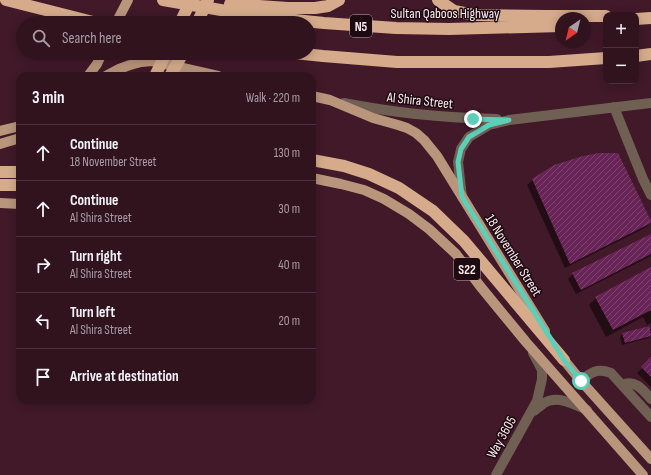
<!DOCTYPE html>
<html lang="en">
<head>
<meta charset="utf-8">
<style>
  body { margin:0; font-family:"Sofia Sans Condensed",sans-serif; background:#3d202b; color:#f1f3f6 }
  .controls { position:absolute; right:12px; top:12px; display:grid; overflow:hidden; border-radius:8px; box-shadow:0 2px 10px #0003 }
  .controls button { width:36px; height:36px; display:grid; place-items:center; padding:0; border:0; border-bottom:1px solid #4c323c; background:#31131e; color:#f1f3f6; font:20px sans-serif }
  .compass { position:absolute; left:555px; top:12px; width:36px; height:36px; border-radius:50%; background:#31131e; box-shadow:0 2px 10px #0003; rotate:215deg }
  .stop { position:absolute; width:12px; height:12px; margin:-9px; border:3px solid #5dceb8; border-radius:50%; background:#fff }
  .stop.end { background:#5dceb8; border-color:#fff; box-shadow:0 1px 4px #0008 }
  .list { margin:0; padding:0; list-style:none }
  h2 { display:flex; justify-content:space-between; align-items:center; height:52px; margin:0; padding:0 16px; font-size:17px }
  h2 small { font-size:13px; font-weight:400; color:#a89ea4 }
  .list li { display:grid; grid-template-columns:26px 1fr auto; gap:12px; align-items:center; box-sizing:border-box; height:56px; padding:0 16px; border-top:1px solid #4c323c }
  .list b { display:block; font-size:15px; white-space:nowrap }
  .list p { margin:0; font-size:13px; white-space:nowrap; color:#a89ea4 }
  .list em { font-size:13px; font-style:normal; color:#a89ea4 }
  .icon { flex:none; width:22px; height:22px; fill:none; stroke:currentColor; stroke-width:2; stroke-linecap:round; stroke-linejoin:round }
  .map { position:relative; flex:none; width:651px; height:475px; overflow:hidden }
  .search { position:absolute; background:#31131e; box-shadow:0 2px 10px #0003; left:16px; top:16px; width:300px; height:44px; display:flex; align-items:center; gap:10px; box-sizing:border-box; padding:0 14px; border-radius:22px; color:#a89ea4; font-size:15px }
  .panel { position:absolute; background:#31131e; box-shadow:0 2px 10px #0003; left:16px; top:72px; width:300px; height:332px; border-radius:12px }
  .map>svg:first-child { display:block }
</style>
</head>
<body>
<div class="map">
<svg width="651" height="475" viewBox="0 0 651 475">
  <defs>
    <pattern id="building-hatch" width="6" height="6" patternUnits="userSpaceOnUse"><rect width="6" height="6" fill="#692457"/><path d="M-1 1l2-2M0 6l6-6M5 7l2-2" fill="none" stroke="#7f446f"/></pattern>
  </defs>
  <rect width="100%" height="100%" fill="#411928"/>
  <!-- shadow -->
  <path fill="#0007" d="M533,180L651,223L645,228L565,268L527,185Z
    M651,235V256L576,294L568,279L573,274Z
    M651,268V323L647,325L643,317L606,337L589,305L596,298Z
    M651,325V336L649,338L622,345L620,337L622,334L650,327Z
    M651,359V387L637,373Z"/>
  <!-- building -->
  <path fill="url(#building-hatch)" d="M599,153H618L651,221V223L570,264L532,179L554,165L583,156Z
    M651,234V254L581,290L572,273Z
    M651,267V310L613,330L595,297Z
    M650,326L651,336L625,343L622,333Z
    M651,357V377L641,367Z"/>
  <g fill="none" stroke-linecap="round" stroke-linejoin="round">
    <!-- minor -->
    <path stroke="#705f53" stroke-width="10" d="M344,103C394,113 445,118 497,119
      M614,107L643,179L651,195
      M462,197L458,162L461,149L469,137L489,125L509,120L651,103
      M581,381C591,372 597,368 611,373L651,417
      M622,385C635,379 643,390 651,399
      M534,411C537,408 541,406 544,403C558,395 574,404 587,410
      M496,475L537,401L542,379V370L533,353"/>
    <!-- major -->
    <path stroke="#b8957b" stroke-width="10" d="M116,23L128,0
      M88,76L97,64L102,53
      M106,76L119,69L130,65L141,62L152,61L218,76
      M312,96L330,100L373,118L398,125L407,128L416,133L424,140L437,156L545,331
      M0,131L20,126
      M0,144L20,138
      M312,178L341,184L364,190L384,199L409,214L429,229L456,254L480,286L526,342L643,475
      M0,203L20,204
      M559,353L564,360L581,381L651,459"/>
    <!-- highway -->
    <path stroke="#d5ab8b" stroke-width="12" d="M6,0L97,23
      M163,0L256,16L324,23L396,28L449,29L561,26
      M438,0L454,11L475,15L545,16H606
      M230,4L288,8H315L328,6L339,0
      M636,19L651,18
      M294,53L323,56L397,62H549L606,58
      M636,56L651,54
      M312,160L344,166L369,174L399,188L433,211L464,241L564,360
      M0,172H20
      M0,185H20"/>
    <!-- highway-bridge -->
    <path stroke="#d5ab8b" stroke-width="12" d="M180,23L191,0
      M197,23L208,0
      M155,76L166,53
      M170,76L183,53"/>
  </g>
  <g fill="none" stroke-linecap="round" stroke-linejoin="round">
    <!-- route -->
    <path stroke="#5dceb8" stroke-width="5" d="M473,119L509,120L489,125L469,137L461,149L458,162L462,197L564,360L581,381"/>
  </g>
  <g text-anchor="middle" stroke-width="3" stroke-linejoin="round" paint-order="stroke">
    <!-- shield labels -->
    <g fill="#1d0b11" stroke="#b9a8ad" stroke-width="1">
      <rect x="350" y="15" width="22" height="22" rx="3"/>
      <rect x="454" y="258" width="26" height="22" rx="3"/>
    </g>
    <g font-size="13" font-weight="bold" fill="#fcebf0">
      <text x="361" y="31">N5</text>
      <text x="467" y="274">S22</text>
    </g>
    <!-- street labels -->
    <g font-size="14" fill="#fcebf0" stroke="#1d0b11">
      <text x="445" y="18">Sultan Qaboos Highway</text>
      <text transform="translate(420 100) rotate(6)" y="5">Al Shira Street</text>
      <text transform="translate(514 255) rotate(58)" y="5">18 November Street</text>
      <text transform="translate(501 437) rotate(-61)" y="5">Way 3605</text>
    </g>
  </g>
</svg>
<div class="controls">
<button>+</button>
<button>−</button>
</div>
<svg class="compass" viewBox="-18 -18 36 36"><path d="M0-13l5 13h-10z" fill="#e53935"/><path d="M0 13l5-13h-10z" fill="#a89ea4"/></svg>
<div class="stop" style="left:581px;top:381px"></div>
<div class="stop end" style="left:473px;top:119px"></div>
<div class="search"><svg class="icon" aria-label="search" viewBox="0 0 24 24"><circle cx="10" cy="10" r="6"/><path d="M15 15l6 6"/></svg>Search here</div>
<section class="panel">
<h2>3 min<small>Walk · 220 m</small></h2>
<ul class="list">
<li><svg class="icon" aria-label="ahead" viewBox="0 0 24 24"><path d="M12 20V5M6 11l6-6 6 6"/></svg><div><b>Continue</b><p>18 November Street</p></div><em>130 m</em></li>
<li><svg class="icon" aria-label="ahead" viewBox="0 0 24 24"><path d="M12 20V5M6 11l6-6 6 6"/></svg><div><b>Continue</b><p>Al Shira Street</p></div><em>30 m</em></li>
<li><svg class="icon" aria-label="right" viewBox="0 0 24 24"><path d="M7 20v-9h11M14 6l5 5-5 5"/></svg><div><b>Turn right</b><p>Al Shira Street</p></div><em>40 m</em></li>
<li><svg class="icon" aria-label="left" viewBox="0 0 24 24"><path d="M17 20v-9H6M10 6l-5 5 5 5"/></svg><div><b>Turn left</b><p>Al Shira Street</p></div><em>20 m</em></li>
<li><svg class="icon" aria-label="arrive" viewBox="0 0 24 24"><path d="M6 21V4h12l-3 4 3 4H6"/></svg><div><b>Arrive at destination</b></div></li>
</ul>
</section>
</div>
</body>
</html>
